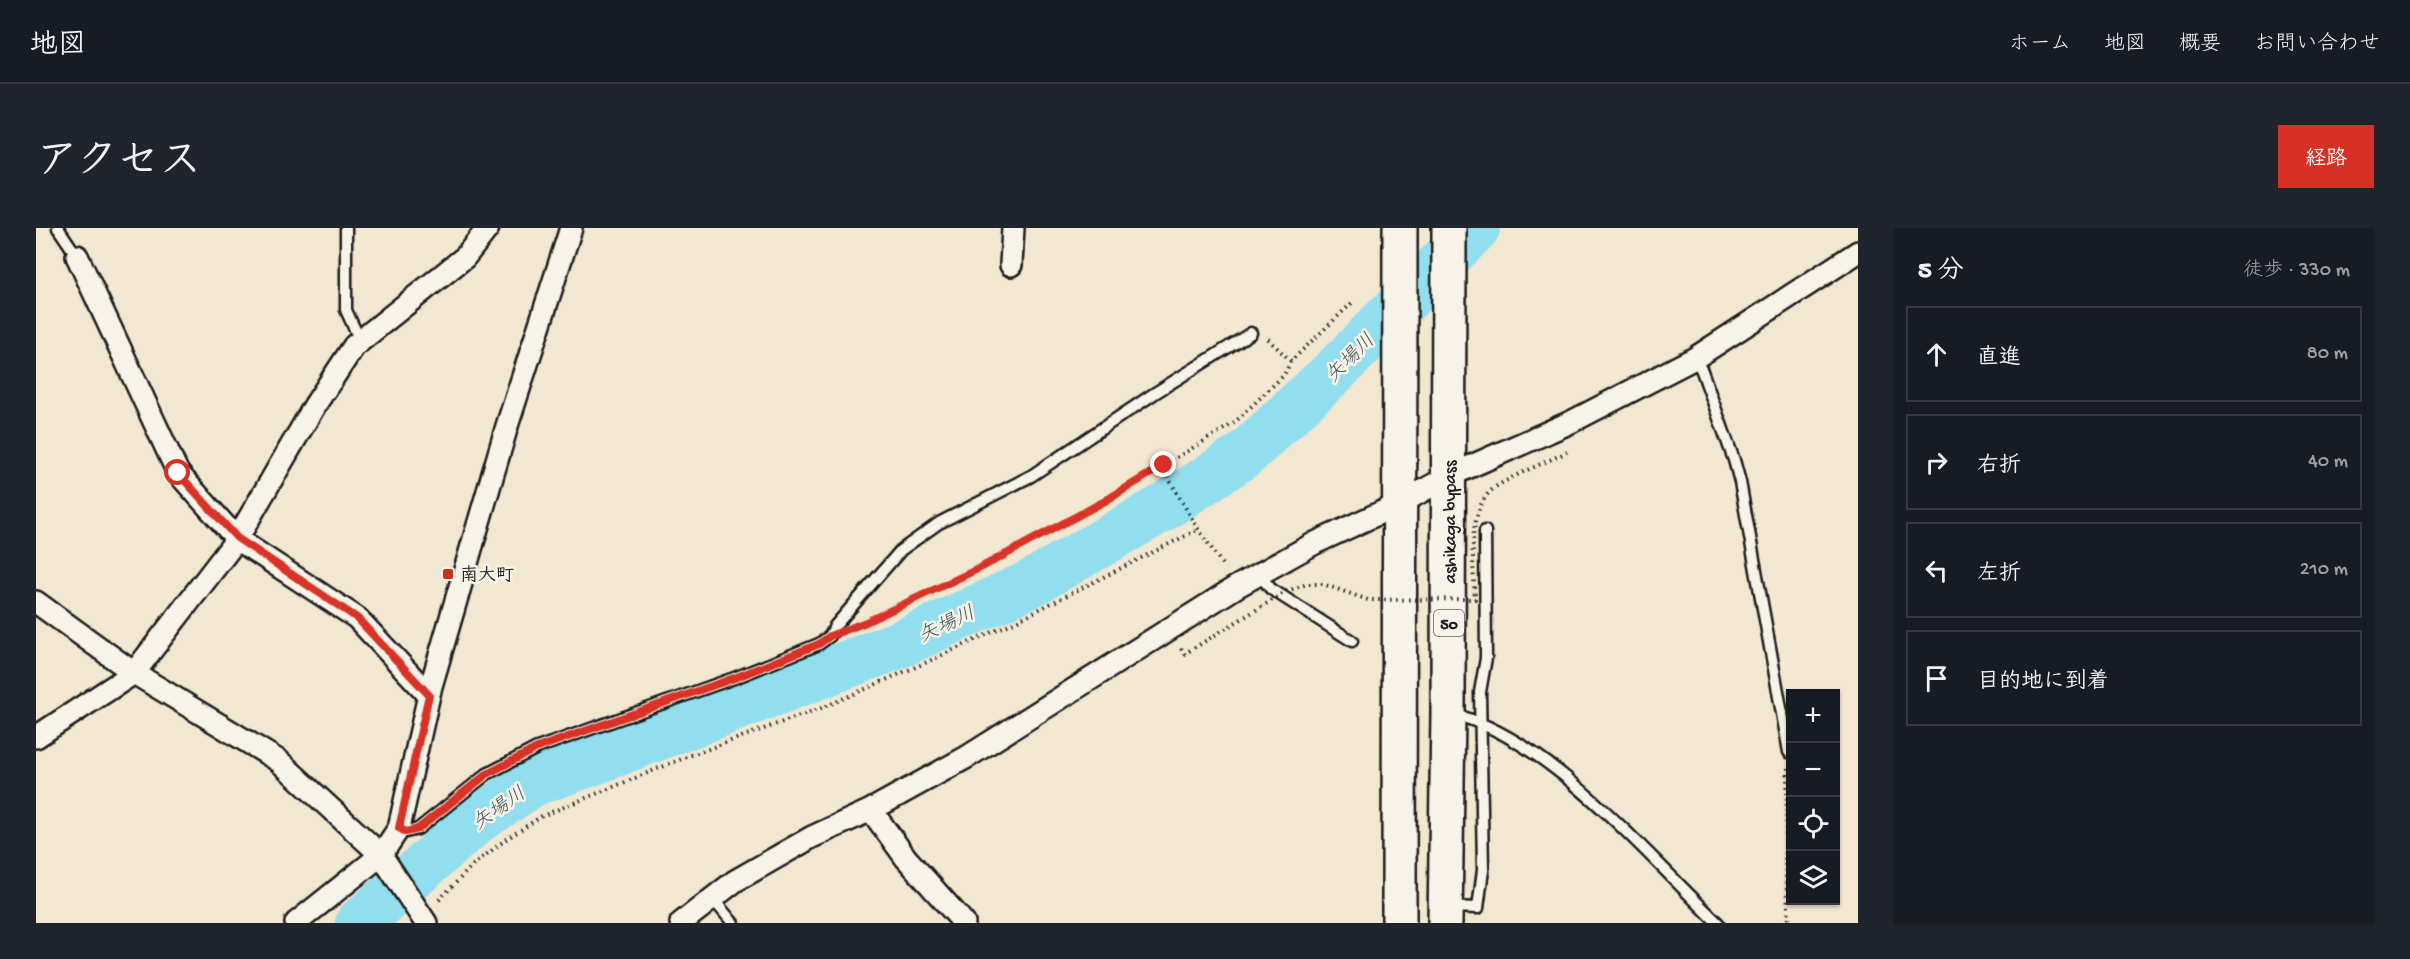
<!DOCTYPE html>
<html lang="ja">
<head>
<meta charset="utf-8">
<style>
  body { margin:0; font-family:"Gochi Hand","Klee One",sans-serif; background:#20242c; color:#f1f3f6 }
  .controls { position:absolute; right:18px; bottom:18px; display:grid; overflow:hidden; border-radius:0px; box-shadow:0 2px 4px #0004 }
  .controls button { width:54px; height:54px; display:grid; place-items:center; padding:0; border:0; border-bottom:2px solid #363941; background:#171b24; color:#f1f3f6; font:30px sans-serif }
  .stop { position:absolute; width:18px; height:18px; margin:-14px; border:4px solid #d93025; border-radius:50%; background:#fff }
  .stop.end { background:#d93025; border-color:#fff; box-shadow:0 2px 6px #0008 }
  .list { margin:0; padding:0; list-style:none }
  h2 { display:flex; justify-content:space-between; align-items:center; height:78px; margin:0; padding:0 24px; font-size:26px }
  h2 small { font-size:20px; font-weight:400; color:#9ea1a6 }
  .list li { display:grid; grid-template-columns:39px 1fr auto; gap:18px; align-items:center; box-sizing:border-box; height:96px; margin:0 12px 12px; padding:0 12px; border:2px solid #363941; border-radius:0px }
  .list b { display:block; font-size:22px; white-space:nowrap }
  .list em { font-size:20px; font-style:normal; color:#9ea1a6 }
  .icon { flex:none; width:33px; height:33px; fill:none; stroke:currentColor; stroke-width:2; stroke-linecap:round; stroke-linejoin:round }
  .map { position:relative; flex:none; width:1822px; height:695px; overflow:hidden; border-radius:0px }
  header { display:flex; align-items:center; gap:36px; box-sizing:border-box; height:84px; padding:0 30px; background:#171b24; border-bottom:2px solid #363941 }
  header strong { font-size:28px }
  nav { display:flex; gap:33px; margin-inline-start:auto; font-size:21px }
  .intro { display:flex; align-items:center; justify-content:space-between; box-sizing:border-box; height:144px; padding:0 36px }
  h1 { margin:0; font-size:42px }
  .button { padding:15px 27px; border-radius:0px; background:#d93025; color:#fff; font-size:21px; font-weight:700 }
  main { display:flex; gap:36px; padding:0 36px }
  aside { flex:1; background:#171b24; border-radius:0px; box-shadow:0 2px 4px #0004 }
  .map>svg:first-child { display:block }
</style>
</head>
<body>
<header>
<strong>地図</strong>
<nav><a>ホーム</a><a>地図</a><a>概要</a><a>お問い合わせ</a></nav>
</header>
<div class="intro"><h1>アクセス</h1><a class="button">経路</a></div>
<main>
<div class="map">
<svg width="1822" height="695" viewBox="0 0 1822 695">
  <rect width="100%" height="100%" fill="#f2e7d1"/>
  <filter id="ink" filterUnits="userSpaceOnUse"><feTurbulence type="fractalNoise" baseFrequency=".0167" numOctaves="2"/><feDisplacementMap in="SourceGraphic" scale="12" xChannelSelector="R" yChannelSelector="G"/><feConvolveMatrix kernelMatrix="1 2 1 2 8 2 1 2 1" color-interpolation-filters="sRGB"/></filter>
  <g filter="url(#ink)">
    <g fill="none" stroke-linecap="round" stroke-linejoin="round">
      <!-- river -->
      <path stroke="#90deee" stroke-width="48" d="M323,695L441,592L498,554L553,535L862,417L994,356L1125,281L1208,227L1302,140L1440,0"/>
      <!-- service casing -->
      <g stroke="#1c1c1c" stroke-width="15">
        <path id="service" d="M22,0L41,28
          M310,0V82L324,113
          M1659,130L1666,143L1698,232L1704,254L1753,524
          M1223,346L1235,361L1316,413
          M1416,486C1511,508 1612,628 1682,695
          M363,600L370,604L382,601L451,546L501,520L701,449L783,416L794,408L799,398L865,322L903,295L995,248L1119,165L1215,105
          M677,671L697,695
          M1411,679L1442,680L1447,642L1444,464L1450,430L1449,303"/>
      </g>
      <!-- minor casing -->
      <g stroke="#1c1c1c" stroke-width="26">
        <path id="minor" d="M41,28L142,245L201,311L321,390L393,467
          M975,37L977,0
          M0,374L98,445L243,533L345,627L390,695
          M0,509L98,445L201,311L279,177L318,118L429,29L452,0
          M835,582L870,630L928,695
          M260,695L345,627L363,600L395,458L471,198L535,0
          M645,695L699,653L776,609L835,582L931,529L1200,359L1279,315L1363,276L1413,248L1535,194L1659,130L1822,24"/>
      </g>
      <!-- trunk casing -->
      <g stroke="#1c1c1c" stroke-width="38">
        <path id="trunk" d="M1363,695L1364,0
          M1409,695L1412,486L1413,0"/>
      </g>
      <!-- path -->
      <path stroke="#1c1c1c" stroke-width="4" stroke-dasharray="1.5 4.5" stroke-linecap="butt" d="M1232,111L1255,133L1318,73
        M1128,237L1129,244L1159,296L1188,339
        M828,395L946,339L1069,273L1198,195L1248,147L1255,133
        M1145,420L1149,426L1153,423
        M1752,540L1749,631L1753,695
        M403,672L437,637L469,612L506,588L653,528L788,479L891,434L978,394L1163,301"/>
      <!-- service -->
      <use href="#service" stroke="#f7f3e8" stroke-width="10"/>
      <!-- minor -->
      <use href="#minor" stroke="#f7f3e8" stroke-width="21"/>
      <!-- trunk -->
      <use href="#trunk" stroke="#f7f3e8" stroke-width="33"/>
      <!-- path-bridge -->
      <path stroke="#1c1c1c" stroke-width="4" stroke-dasharray="1.5 4.5" stroke-linecap="butt" d="M1153,423L1251,363L1271,356H1287L1332,372L1439,371C1438,338 1428,279 1461,258C1482,245 1508,235 1531,224"/>
    </g>
  </g>
  <g fill="none" stroke-linecap="round" stroke-linejoin="round" filter="url(#ink)">
    <!-- route -->
    <path stroke="#d93025" stroke-width="8" d="M142,245L201,310L321,390L393,467L363,600L370,604L382,601L451,546L501,520L701,449L783,416L794,408L830,394L946,339L1069,273L1128,237"/>
  </g>
  <!-- markers -->
  <rect fill="#c8321e" stroke="#f7f3e8" stroke-width="2" x="406" y="340" width="12" height="12" rx="3"/>
  <g text-anchor="middle" stroke-width="5" stroke-linejoin="round" paint-order="stroke">
    <!-- shield labels -->
    <rect fill="#f7f3e8" stroke="#5e5c59" stroke-width="1.5" x="1398" y="382" width="30" height="26" rx="4.5"/>
    <g font-size="16" font-weight="bold" fill="#1c1c1c">
      <text x="1413" y="401">50</text>
    </g>
    <!-- street labels -->
    <g font-size="18" fill="#1c1c1c" stroke="#f7f3e8">
      <text transform="translate(1413 294) rotate(-90)" y="6">ashikaga bypass</text>
    </g>
    <!-- poi labels -->
    <g font-size="18" font-weight="bold" fill="#1c1c1c" stroke="#f7f3e8" text-anchor="start">
      <text x="424" y="352">南大町</text>
    </g>
    <!-- water labels -->
    <g font-size="20" font-style="italic" fill="#3f565b" stroke="#f7f3e8">
      <text transform="translate(1313 129) rotate(-45)" y="7">矢場川</text>
      <text transform="translate(910 395) rotate(-25)" y="7">矢場川</text>
      <text transform="translate(462 579) rotate(-35)" y="7">矢場川</text>
    </g>
  </g>
</svg>
<div class="controls">
<button>+</button>
<button>−</button>
<button><svg class="icon" aria-label="locate" viewBox="0 0 24 24"><circle cx="12" cy="12" r="6"/><path d="M12 2v4M12 18v4M2 12h4M18 12h4"/></svg></button>
<button><svg class="icon" aria-label="layers" viewBox="0 0 24 24"><path d="M12 4l9 5-9 5-9-5zM3 14l9 5 9-5"/></svg></button>
</div>
<div class="stop" style="left:142px;top:245px"></div>
<div class="stop end" style="left:1128px;top:237px"></div>
</div>
<aside>
<h2>5 分<small>徒歩 · 330 m</small></h2>
<ul class="list">
<li><svg class="icon" aria-label="ahead" viewBox="0 0 24 24"><path d="M12 20V5M6 11l6-6 6 6"/></svg><div><b>直進</b></div><em>80 m</em></li>
<li><svg class="icon" aria-label="right" viewBox="0 0 24 24"><path d="M7 20v-9h11M14 6l5 5-5 5"/></svg><div><b>右折</b></div><em>40 m</em></li>
<li><svg class="icon" aria-label="left" viewBox="0 0 24 24"><path d="M17 20v-9H6M10 6l-5 5 5 5"/></svg><div><b>左折</b></div><em>210 m</em></li>
<li><svg class="icon" aria-label="arrive" viewBox="0 0 24 24"><path d="M6 21V4h12l-3 4 3 4H6"/></svg><div><b>目的地に到着</b></div></li>
</ul>
</aside>
</main>
</body>
</html>
